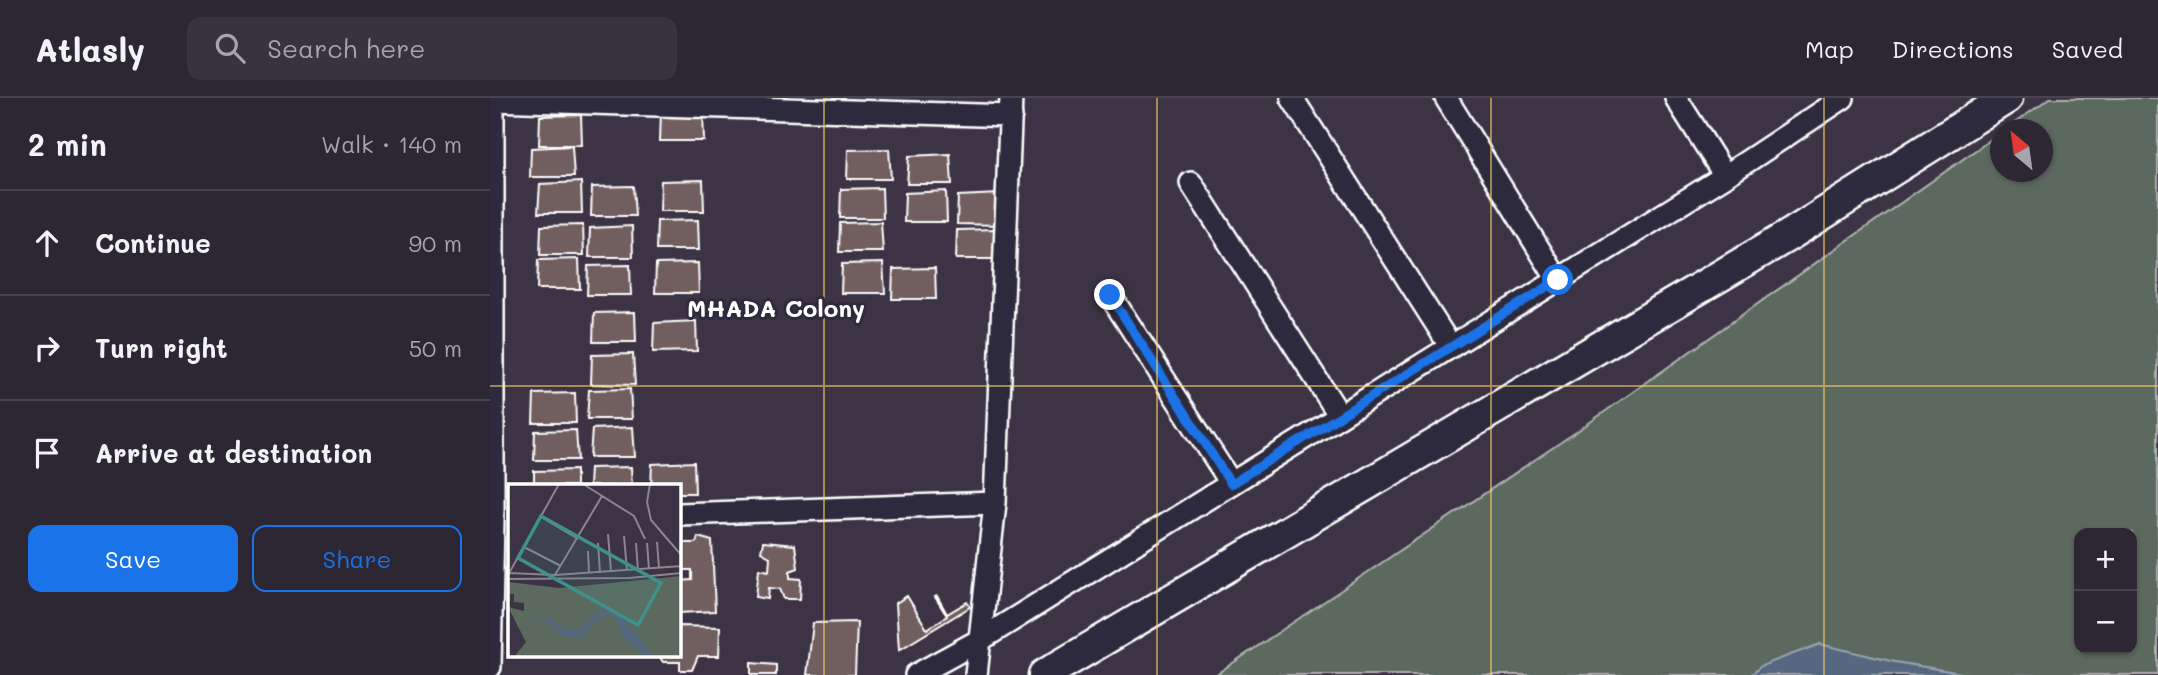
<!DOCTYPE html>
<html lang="en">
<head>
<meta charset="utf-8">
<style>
  body { margin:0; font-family:Mali,sans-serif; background:#39333f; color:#f1f3f6 }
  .controls { position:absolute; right:21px; bottom:21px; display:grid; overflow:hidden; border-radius:14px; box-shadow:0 2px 5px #0004 }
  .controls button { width:63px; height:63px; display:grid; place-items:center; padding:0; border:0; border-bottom:2px solid #48444e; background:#2d2733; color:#f1f3f6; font:35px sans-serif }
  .compass { position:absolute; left:1500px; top:21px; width:63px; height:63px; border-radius:50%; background:#2d2733; box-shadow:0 2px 5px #0004; rotate:331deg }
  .stop { position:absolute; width:21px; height:21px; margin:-16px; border:5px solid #1a73e8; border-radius:50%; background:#fff }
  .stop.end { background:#1a73e8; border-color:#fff; box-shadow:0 2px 7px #0008 }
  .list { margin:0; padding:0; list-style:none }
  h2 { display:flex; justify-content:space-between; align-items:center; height:91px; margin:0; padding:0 28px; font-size:30px }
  h2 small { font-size:23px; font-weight:400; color:#a7a5ac }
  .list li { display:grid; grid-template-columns:46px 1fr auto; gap:21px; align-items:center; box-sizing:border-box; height:105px; padding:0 28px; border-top:2px solid #48444e }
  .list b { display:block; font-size:26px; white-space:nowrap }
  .list em { font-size:23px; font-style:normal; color:#a7a5ac }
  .actions { display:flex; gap:14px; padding:21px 28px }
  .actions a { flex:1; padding:16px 0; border:2px solid #1a73e8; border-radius:14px; text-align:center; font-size:24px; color:#1a73e8 }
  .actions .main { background:#1a73e8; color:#fff }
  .icon { flex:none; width:38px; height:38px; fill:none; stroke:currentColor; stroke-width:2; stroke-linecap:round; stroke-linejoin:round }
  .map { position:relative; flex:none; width:1668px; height:577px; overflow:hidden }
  header { display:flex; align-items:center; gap:42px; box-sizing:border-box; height:98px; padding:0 35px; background:#2d2733; border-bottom:2px solid #48444e }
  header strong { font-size:33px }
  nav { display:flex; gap:38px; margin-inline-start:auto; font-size:24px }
  .search { width:490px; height:63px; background:#39333f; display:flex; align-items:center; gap:18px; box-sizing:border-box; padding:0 24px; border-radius:14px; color:#a7a5ac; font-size:26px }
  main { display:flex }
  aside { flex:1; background:#2d2733 }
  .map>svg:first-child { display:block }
</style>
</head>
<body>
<header>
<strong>Atlasly</strong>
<div class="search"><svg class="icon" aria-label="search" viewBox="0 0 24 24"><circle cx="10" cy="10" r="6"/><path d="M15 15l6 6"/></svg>Search here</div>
<nav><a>Map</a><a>Directions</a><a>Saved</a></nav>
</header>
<main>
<aside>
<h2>2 min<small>Walk · 140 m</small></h2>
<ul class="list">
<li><svg class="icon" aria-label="ahead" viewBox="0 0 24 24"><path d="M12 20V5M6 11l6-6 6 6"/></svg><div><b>Continue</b></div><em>90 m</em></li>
<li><svg class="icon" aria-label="right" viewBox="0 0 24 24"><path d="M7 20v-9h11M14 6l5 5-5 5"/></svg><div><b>Turn right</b></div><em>50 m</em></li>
<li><svg class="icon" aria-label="arrive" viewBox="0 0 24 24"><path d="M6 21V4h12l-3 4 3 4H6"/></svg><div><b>Arrive at destination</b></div></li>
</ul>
<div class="actions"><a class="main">Save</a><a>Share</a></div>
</aside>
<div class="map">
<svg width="1668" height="577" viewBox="0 0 1668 577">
  <rect width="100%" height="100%" fill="#3c3444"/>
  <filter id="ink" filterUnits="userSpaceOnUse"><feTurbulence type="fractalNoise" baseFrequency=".0143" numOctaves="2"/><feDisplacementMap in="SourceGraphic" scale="14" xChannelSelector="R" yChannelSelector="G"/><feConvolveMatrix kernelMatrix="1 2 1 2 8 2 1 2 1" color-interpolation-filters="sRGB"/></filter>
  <g filter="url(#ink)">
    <!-- green -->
    <path fill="#5c695f" stroke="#aeb4af" stroke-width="2" fill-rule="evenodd" d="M1560,0H1668V577H725L1086,334L1510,35V74H1552V32L1516,31ZM1589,435H1642V551H1589Z"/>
    <!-- water -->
    <path fill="#556880" stroke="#99a4b3" stroke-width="2" d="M1330,546L1405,564L1483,577H1261L1271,568Z"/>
    <!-- building -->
    <path fill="#715e5e" stroke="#fff" stroke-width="2" d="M213,13L214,43H170L171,14Z
      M91,17L92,47H49L50,18Z
      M82,48L84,79H40L41,50Z
      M399,51L401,81H357L358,52Z
      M460,56L462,86H417L419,58Z
      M213,82L214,113H170L171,83Z
      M91,84L92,115H48L50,86Z
      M143,88L145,118H101L102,89Z
      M392,90L393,120H350L351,91Z
      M456,93L457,124H414L415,95Z
      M509,96L511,127L467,126L468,98Z
      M208,122L209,152H166L167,123Z
      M391,124L393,154H349L350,125Z
      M93,127L94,157H50L51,128Z
      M142,128L143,159H99L100,130Z
      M508,131L509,161H466L467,132Z
      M89,161L90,191H47L48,162Z
      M208,165L209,195H165L166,166Z
      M393,165L395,195H351L352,166Z
      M140,167L141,197H97L98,168Z
      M445,170L446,201H402L403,171Z
      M145,214L146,244H103L104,215Z
      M206,223L207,253L163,254L164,225Z
      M143,256L145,287L101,286L102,257Z
      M140,291L142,321H97L99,292Z
      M85,295L86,325H43L44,296Z
      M143,329L145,359H100L102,331Z
      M86,332L88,362H44L45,333Z
      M204,364L205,395H189V388H161L162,366Z
      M141,369L142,388H99L100,370Z
      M86,372V388H44V373Z
      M208,439L222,443L225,513L189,515V483L202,482V472H189V445H206Z
      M273,444L305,447L308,470L300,473V480L311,481L310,501H294L290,491L279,490L278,501L266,499L269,471L279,473L280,459L271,454Z
      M417,498L437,531L457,518L445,499L447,498L457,516L477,504L480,509L409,552L406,505Z
      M367,524L365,577H317L323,525Z
      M189,528L230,529L229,558H208L202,572H190V564H173L169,558H153H189Z
      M261,565L286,567V577H261Z"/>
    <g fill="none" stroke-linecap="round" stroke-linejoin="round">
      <!-- street casing -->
      <g stroke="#fff" stroke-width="26">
        <path id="street" d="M802,0L961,249
          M956,0L1068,182
          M1186,0L1235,78
          M3,2L521,18
          M701,85L850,318
          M620,197L741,385
          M189,416L505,405
          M0,569L3,422V0
          M426,577L490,542L1235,78L1353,0
          M486,577L505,405L521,0"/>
      </g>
      <!-- secondary casing -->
      <g stroke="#fff" stroke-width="35">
        <path id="secondary" d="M554,577L1301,136L1517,0"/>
      </g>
      <!-- street -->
      <use href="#street" stroke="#2f2a3d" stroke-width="21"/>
      <!-- secondary -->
      <use href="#secondary" stroke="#2f2a3d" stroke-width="30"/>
    </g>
  </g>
  <g fill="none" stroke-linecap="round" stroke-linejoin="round" filter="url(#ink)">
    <!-- route -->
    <path stroke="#1a73e8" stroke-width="9" d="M620,197L741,386L1068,182"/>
  </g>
  <!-- grid -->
  <path fill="none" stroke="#ffd166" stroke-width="2" stroke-opacity="0.55" d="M334,0V577M667,0V577M1001,0V577M1334,0V577M0,288H1668"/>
  <g text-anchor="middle" stroke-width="6" stroke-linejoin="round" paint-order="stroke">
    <!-- neighbourhood labels -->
    <g font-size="24" font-weight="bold" fill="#fff" stroke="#2f2a3d">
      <text x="286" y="219">MHADA Colony</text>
    </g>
  </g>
  <!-- overview -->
  <g transform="translate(18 386)">
    <rect width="173" height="173" fill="#3c3444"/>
    <path d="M173,92V173H6L18,158L0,123L16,127V119L6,118V110H0V98L51,104Z" fill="#5c695f"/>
    <path d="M107,125L146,173H139L117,155L105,130L93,132L74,152L63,153L53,151L41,138L19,137L42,134L57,146L70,147L90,127Z" fill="#556880"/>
    <path fill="none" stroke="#8a858f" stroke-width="2" d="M75,0L126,32L137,55M142,0L139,18L143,36L174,72M33,33L70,55M100,50L103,88M116,52L119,87M149,58L151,84M90,59L92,89M128,59L130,87M139,59L141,85M16,63L53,82M80,67L81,89M1,89L47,91L174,82M0,91L51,0M47,91L94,12M0,95L121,94L174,89"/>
    <path fill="#3f918b" fill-opacity="0.15" stroke="#3f918b" stroke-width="3.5" d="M33,32L153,99L130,141L10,74Z"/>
    <rect width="173" height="173" fill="none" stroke="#fff" stroke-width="3.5"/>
  </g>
</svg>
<div class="controls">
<button>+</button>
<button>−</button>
</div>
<svg class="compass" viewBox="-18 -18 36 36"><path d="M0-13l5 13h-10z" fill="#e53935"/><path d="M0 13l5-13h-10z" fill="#a7a5ac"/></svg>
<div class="stop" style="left:1068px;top:182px"></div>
<div class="stop end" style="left:620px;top:197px"></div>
</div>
</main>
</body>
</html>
